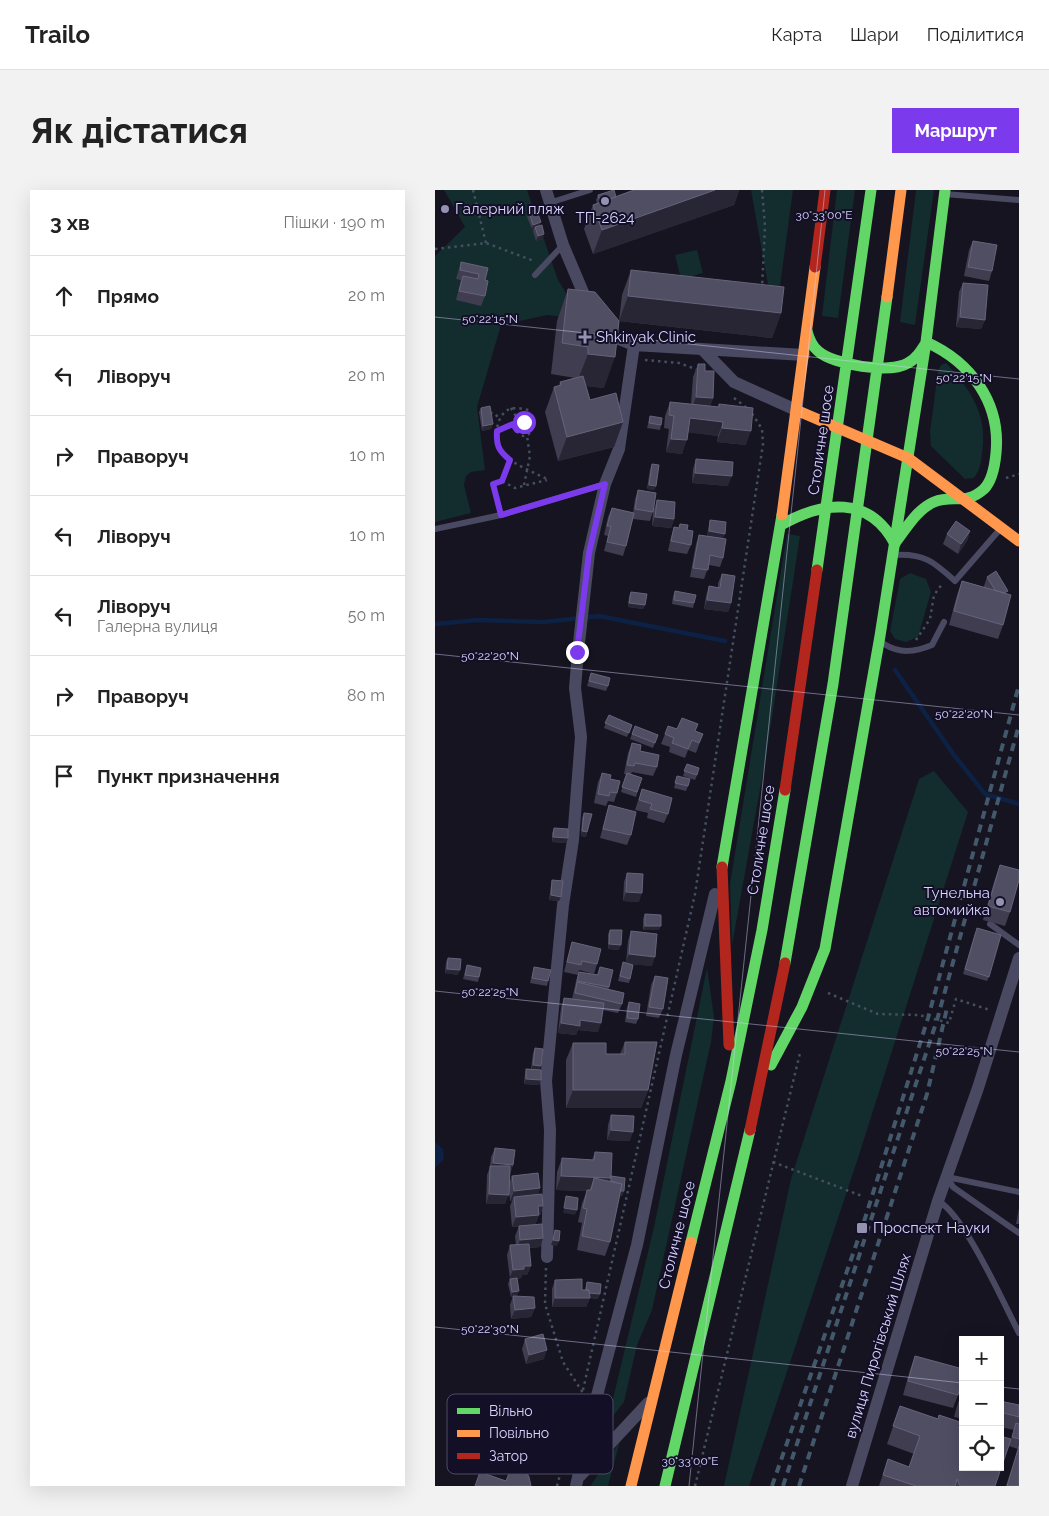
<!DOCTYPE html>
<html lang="uk">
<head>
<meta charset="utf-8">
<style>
  body { margin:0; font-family:Raleway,sans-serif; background:#f2f2f2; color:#222 }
  .controls { position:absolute; right:15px; bottom:15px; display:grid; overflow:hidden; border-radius:0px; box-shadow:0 5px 20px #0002 }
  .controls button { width:45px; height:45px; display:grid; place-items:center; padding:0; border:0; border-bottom:1px solid #e0e0e0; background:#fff; color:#222; font:25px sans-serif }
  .stop { position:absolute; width:15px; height:15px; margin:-11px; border:4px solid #7c3aed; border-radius:50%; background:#fff }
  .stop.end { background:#7c3aed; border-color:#fff; box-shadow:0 1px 5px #0008 }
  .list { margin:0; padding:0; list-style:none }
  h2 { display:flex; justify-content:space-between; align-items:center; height:65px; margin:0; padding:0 20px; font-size:21px }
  h2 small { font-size:16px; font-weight:400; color:#767676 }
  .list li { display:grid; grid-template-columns:32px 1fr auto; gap:15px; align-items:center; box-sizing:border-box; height:80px; padding:0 20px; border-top:1px solid #e0e0e0 }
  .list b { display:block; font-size:19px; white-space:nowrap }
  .list p { margin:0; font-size:16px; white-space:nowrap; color:#767676 }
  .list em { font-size:16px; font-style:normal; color:#767676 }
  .icon { flex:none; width:28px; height:28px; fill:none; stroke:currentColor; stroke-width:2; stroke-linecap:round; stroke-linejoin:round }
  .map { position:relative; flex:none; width:584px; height:1296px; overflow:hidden; border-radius:0px }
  header { display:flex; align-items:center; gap:30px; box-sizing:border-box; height:70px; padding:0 25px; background:#fff; border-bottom:1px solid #e0e0e0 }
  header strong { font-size:24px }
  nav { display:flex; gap:28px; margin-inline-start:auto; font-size:18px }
  .intro { display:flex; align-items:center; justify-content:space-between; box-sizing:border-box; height:120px; padding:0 30px }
  h1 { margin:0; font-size:35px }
  .button { padding:12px 22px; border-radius:0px; background:#7c3aed; color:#fff; font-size:18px; font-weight:700 }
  main { display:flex; gap:30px; padding:0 30px }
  aside { flex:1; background:#fff; border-radius:0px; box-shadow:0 5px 20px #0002 }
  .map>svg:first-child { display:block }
</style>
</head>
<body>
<header>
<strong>Trailo</strong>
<nav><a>Карта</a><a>Шари</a><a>Поділитися</a></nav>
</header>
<div class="intro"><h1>Як дістатися</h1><a class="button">Маршрут</a></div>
<main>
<aside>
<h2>3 хв<small>Пішки · 190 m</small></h2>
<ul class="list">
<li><svg class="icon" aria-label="ahead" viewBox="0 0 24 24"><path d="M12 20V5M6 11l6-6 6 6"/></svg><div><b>Прямо</b></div><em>20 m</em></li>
<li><svg class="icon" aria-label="left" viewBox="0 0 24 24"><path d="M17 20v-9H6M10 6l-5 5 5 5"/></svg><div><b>Ліворуч</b></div><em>20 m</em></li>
<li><svg class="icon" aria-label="right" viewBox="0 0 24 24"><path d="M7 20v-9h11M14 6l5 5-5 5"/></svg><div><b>Праворуч</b></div><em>10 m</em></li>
<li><svg class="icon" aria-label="left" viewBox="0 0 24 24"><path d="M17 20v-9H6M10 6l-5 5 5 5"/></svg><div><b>Ліворуч</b></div><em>10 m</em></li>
<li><svg class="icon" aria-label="left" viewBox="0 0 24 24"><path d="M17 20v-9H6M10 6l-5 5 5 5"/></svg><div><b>Ліворуч</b><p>Галерна вулиця</p></div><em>50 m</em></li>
<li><svg class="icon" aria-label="right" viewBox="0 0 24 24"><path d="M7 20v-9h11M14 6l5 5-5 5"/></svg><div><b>Праворуч</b></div><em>80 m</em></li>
<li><svg class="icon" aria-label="arrive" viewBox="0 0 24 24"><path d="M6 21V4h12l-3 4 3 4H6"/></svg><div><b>Пункт призначення</b></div></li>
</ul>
</aside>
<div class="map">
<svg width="584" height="1296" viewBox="0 0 584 1296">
  <rect width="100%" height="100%" fill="#161421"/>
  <!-- green -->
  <path fill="#132c2d" d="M9,0H92L123,90L147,129L112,125L66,135L42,217L50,280L36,282L31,286L29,295L36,323L0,332V66L30,37Z
    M316,0H358L342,118L337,117Z
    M402,0H420L403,128L387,126Z
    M481,0H499L480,135L465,132Z
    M262,60L268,83L246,89L240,65Z
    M511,173C536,200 553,225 547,263C546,273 545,280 539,288L530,289L496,256L495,242L503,181L506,175Z
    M352,344L365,346L331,566L297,755L295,694Z
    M475,383L491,389L496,402L483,447L471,452L460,449L455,441L465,389Z
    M499,581L533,622L423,968L314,1296H289L356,989L484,589Z
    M272,778L279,827L276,852L217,1120L202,1155L189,1212L172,1234L219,1037Z
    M185,1251L173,1296H156V1295Z"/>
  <!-- water -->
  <path fill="#0d2144" d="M0,952L8,959L9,969L0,978Z"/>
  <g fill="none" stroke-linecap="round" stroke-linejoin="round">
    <!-- stream -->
    <path stroke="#0d2144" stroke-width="4.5" d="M0,434L43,430L109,432L164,426L290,451
      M460,480L519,565L550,604L584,614"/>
    <!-- path -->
    <path stroke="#44505f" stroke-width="2.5" stroke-dasharray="2.5 4" stroke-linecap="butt" d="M38,0L51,53
      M327,0L330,36L327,98
      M0,59L51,53L99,71
      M210,170L244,173L263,180
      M299,208L312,218
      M76,218L85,233
      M55,223H59L65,229
      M92,232L94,220C89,219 80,217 75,219C61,223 57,253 67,263C79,275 98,282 114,290
      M82 239a7 7 0 1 1 14 0a7 7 0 1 1-14 0Z
      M62,241L79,234L81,238
      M571,288L584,284
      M67,291L75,270
      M89,295L95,266L92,246
      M64,315L58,293L67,291L80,298L112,290
      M481,450L495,429L499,405L508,393
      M393,803L443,824L484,825L514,833L521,809L555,820
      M338,972L427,1006
      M111,1078L110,1114L128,1172L150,1206
      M148,1200L260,704L328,254L327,239L316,222
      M122,1296L145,1211
      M260,1296L365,863"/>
    <!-- lane -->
    <path stroke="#4a4962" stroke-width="6" d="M510,4L584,10
      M114,13L155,0
      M100,85L128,55
      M0,339L66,325L170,294
      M459,365C489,363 499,372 520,391L566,338
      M449,454C465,464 480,462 497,455L509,432
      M555,734L584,755
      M512,987L584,1002
      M513,988L518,997L584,1043
      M503,1011C529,1024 569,1114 584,1143"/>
    <!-- street -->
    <path stroke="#4a4962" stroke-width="12" d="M111,0L128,55L153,114
      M169,137L181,148L199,155L369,165
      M268,160L299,192L361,220
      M112,1067L115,940L111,891L128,715L138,650L146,547L140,498L143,462L154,363L170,294L184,259L199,155
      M145,1286L213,1213
      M141,1296L160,1213L202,1055L241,865L280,704
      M417,1296L503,1011L543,898L584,768"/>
    <!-- fast -->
    <path stroke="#63d668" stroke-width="11" d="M372,141C374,149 377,156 383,161C398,175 455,184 473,173C481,169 486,161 491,153
      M346,335C388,311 434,305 460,354
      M460,353C471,339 482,319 499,312C519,304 530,316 549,299C557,291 560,274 561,263C566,213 536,172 491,152
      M382,380L436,0
      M445,446L491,152L510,0
      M287,677L347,325
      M350,773L398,494L452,107
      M336,875L367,817L390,759L445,446
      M256,1052L296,891L327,740L350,600
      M230,1296L315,940"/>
    <!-- slow -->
    <path stroke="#ff974d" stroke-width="11" d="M452,107L466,0
      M361,220L473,268L584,351
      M347,325L380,77
      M196,1296L256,1052"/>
    <!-- jam -->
    <path stroke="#b3261e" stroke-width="11" d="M380,77L390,0
      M350,600L382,380
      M287,677L294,855
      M315,940L350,773"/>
    <!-- rail -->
    <path stroke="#43596b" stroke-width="4" stroke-dasharray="8 6" stroke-linecap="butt" d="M337,1296L427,1038L493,828L584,495
      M348,1296L502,830L584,535
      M364,1296L492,904L512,818"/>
  </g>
  <!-- wall -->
  <path fill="#403d50" d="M199,0H304L299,15L158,64L149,39L158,15L162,13L161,10L163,5L181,7Z
    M94,22L106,32L104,35L108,49L101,51L98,41L99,38L97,39L92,27Z
    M538,51L557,81L554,91L529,86L534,60Z
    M26,72L53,78L50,90V106L46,116L21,110L26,90L21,89Z
    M196,80L346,123L337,148L184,131L187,105Z
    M528,93L550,130L546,139L521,137L524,102Z
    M133,99L169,198L151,196L155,210L188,232L179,257L123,271L110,222L119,197L124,196L125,192L140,188L116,184L122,131Z
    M263,174L270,181L278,208L275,216L283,217L284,214L311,255L282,252L283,246L253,242L247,264L231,262L234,239L229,238L230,226L235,212L256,214L258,187Z
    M46,218L58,234L56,239L47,241L44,222Z
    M215,226L226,235L225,240L212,238Z
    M261,269L293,296L257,293L258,279Z
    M217,274L221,296L219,300L212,299L215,279Z
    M203,300L219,319L222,310L239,329L236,338L217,336L218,321L215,331L198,329L191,356L188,366L169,361L173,346L169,345L173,327L177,318L198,323L200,309Z
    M275,330L288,348V368L285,377L274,375L269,389L255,387L261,354L264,345L272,346L274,335Z
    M245,334L252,340L256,355L252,364L233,361L236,347L239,337L244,338Z
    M535,341L532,351L523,364L508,354L512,344Z
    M287,384L296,413L293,422L269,419L271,406L274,396L283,398V393Z
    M552,387L571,404L568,435L563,449L514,435L522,405L527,391L549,397V396Z
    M240,401L259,413L258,418L237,414L238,406Z
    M196,402L210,415L208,419L193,417L194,406Z
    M156,483L173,496L171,501L152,496Z
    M174,525L197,535L192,547L169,538Z
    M200,536L223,545L218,558L195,549Z
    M233,536L242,539L260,541L268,544L261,563L253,560L250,568L234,562L235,557L226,554Z
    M197,553L222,577L218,586L197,582L196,584L207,588L201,607L186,602L191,584H189L193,563Z
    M252,574L262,585L260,590L248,586Z
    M167,583L175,589L182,603L179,612L173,611L171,616L159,613L163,592Z
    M242,586L253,596L251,601L239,598Z
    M207,599L233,624L229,633L212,628L213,623L200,620Z
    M174,615L196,645L192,655L165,648L171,625Z
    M149,623L152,642L151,647L146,646L147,628Z
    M119,638L133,648L131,653L117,652V643Z
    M565,675L575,722L570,736L548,730L560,689Z
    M192,683L204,712L188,711L189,692Z
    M117,690L126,707L124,711L114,710L116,695Z
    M210,724L224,740H208V729Z
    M175,740L184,760L173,759V744Z
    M196,741L217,776L197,774L195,789L194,793L183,791L188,772L191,773L193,751Z
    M540,743L554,787L552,791L528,784Z
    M137,752L162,774L159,784L144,780L143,785L129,782L134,762Z
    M13,768L23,785L10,783L11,772Z
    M32,775L44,787L43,792L28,789Z
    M99,777L113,791L112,796L95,793Z
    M165,777L174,797L173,800L187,814L183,823L168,820L163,842L143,840L141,845L123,843L126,817L129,808L137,809L141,791L144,782L162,785Z
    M220,786L228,819L224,828L211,826L216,795Z
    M194,812L203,829L201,834L190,832L192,817Z
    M190,852L213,900L206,918H131V870L138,853L171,864H185Z
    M100,858L105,879L106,890L104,895L89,894L90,883L91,879H96L98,863Z
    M176,925L195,951L172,950L173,935Z
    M60,958L78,975L75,984L74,994L77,986L105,998L103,1004L108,1016L105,1025H104L100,1035L77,1037L75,1016L77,1011H75L74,999L70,1014H51L52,985L55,977L56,967Z
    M160,962L176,988L174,991L176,986L189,1001L187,1006L184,1005L175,1052L170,1066L142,1060L147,1033L143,1032L147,1013L152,1001L121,1000L122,982L127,968L157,970Z
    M584,1018V1034H581Z
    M84,1036L108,1048L105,1057L94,1058L96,1076L92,1085H87L86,1088L82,1089V1106H79L100,1118L96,1127L76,1129L75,1115L78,1106L76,1107L73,1094L75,1089L72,1065L75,1055H81L80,1046Z
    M120,1090L147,1100H150L152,1092L163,1109L155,1108L151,1117H117V1099Z
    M90,1149L109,1169L91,1174L87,1159Z
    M480,1166L523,1205L518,1218L468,1205L475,1180Z
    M527,1202H528V1229L519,1227L522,1216Z
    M565,1211L584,1215V1296H571L583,1259L574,1256L560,1296H444L453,1269L474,1277L479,1264L452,1254L465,1216L503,1229L576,1249L579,1240L565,1237Z"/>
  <!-- shaded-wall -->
  <path fill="#282635" d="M280,0H304L299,15L158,64L167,40Z
    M106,32L104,37H100L99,38L97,39L98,35Z
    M109,44L108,49L101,51L103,46Z
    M193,106L346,123L337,148L184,131Z
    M525,127L550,130L546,139L521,137Z
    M153,164L180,167L169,198L141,195Z
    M261,207L278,208L273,222L256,221Z
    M255,228L288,232L283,246L250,242Z
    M188,232L179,257L123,271L132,247Z
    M58,234L56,239L47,241L48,236Z
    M287,238L316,241L311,255L282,252Z
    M236,249L252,250L247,264L231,262Z
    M260,283L297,286L293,296L257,293Z
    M214,295L221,296L219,300L212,299Z
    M220,327L239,329L236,338L217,336Z
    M274,341L290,344L288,348L272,346Z
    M535,341L532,351L523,364L526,354Z
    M272,410L296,413L293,422L269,419Z
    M194,413L210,415L208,419L193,417Z
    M147,641L152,642L151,647L146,646Z
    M118,647L133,648L131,653L117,652Z
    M191,702L207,703L204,712L188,711Z
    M116,705L126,707L124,711L114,710Z
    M210,736H226L224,740H208Z
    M174,754L186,755L184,760L173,759Z
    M194,764L220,767L217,776L190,774Z
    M12,779L25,780L23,785L10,783Z
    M145,830L166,833L163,842L143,840L141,845L123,843L126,833Z
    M98,875L106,876L104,881L96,880Z
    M91,889L106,890L104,895L89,894Z
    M138,900H213L206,918H131Z
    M176,940L198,942L195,951L172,950Z
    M58,973L78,975L74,985L55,979Z
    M126,986L176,988L171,1002L159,988L154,1001L121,1000Z
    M105,998L102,1008L79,1007L77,1011H75L79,1001Z
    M175,999L189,1001L187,1006L173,1004Z
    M54,1004L74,1005L70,1014H51Z
    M103,1016H108L105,1025H99Z
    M129,1018L142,1020L140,1025L128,1023Z
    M104,1025L100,1035L77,1037L81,1027Z
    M108,1048L105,1057L82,1059L85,1050Z
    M118,1050L124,1051L122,1056L116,1055Z
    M89,1076H96L92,1085H87L86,1088L74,1089L78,1080Z
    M84,1101L82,1106L76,1107L77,1102Z
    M151,1102L165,1104L163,1109L155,1108L151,1117H117L120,1108Z
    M100,1118L96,1127L76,1129L80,1120Z
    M112,1160L109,1169L91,1174L94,1165Z"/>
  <!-- building -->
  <path fill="#504e63" stroke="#66637b" d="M179,0L181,7L165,12L163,5Z
    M199,0H280L167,40L158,15Z
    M101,19L106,32L98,35L94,22Z
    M107,35L109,44L103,46L100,37Z
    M538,51L562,55L557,81L533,77Z
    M26,72L53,78L50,90L53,91L50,106L24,101L28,86L43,89L44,84L25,80Z
    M196,80L349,97L346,123L193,106Z
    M528,93L553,95L550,130L525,127Z
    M133,99L160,102L184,131L180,167L153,164V157L127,153Z
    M263,174H270V181H279L278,208L261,207Z
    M148,186L155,210L181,203L188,232L132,247L119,197L126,195L125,192Z
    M235,212L284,217V214L318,218L316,241L287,238L288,232L255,228L252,250L236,249L239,226L234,225Z
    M55,216L58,234L48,236L46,218Z
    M215,226L227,228L226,235L214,233Z
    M261,269L298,272L297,286L260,283Z
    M217,274L224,275L221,296L214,295Z
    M203,300L221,303L218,322L200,319Z
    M222,310L240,312L239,329L220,327Z
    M177,318L199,323L191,356L172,352L176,336H172Z
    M275,330L291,332L290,344L274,341Z
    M521,331L535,341L526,354L512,344Z
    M245,334L253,335L252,340L258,341L256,355L236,351L239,337L244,338Z
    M264,345L291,349L288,368L275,365L273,380L258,378Z
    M561,381L573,401L569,403L560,400L552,387Z
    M287,384L300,386L296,413L272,410L274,396L285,398Z
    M527,391L576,405L568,435L519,421Z
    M240,401L261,405L259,413L239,410Z
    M196,402L212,404L210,415L194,413Z
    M156,483L175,488L173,496L154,491Z
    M174,525L197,535L194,543L170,533Z
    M247,528L263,534L260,541L268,544L264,553L257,550L253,559L237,553L239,548L230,544L233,536L242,539Z
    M200,536L223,545L220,553L197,544Z
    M197,553L206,555L205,561L224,565L222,577L200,573L199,576L192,575Z
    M252,574L264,578L262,585L249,581Z
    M167,583L176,585L175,589L185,591L182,603L175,602L174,606L163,604Z
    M192,583L207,588L202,602L187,597Z
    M242,586L255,589L253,596L240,593Z
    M207,599L237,608L233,624L215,619L217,614L204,610Z
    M174,615L201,622L196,645L168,639Z
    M149,623L157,624L152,642L147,641Z
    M119,638L133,639V648L118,647Z
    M565,675L584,680V690L575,722L553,716Z
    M192,683L208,684L207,703L191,702Z
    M117,690L128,691L126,707L116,705Z
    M210,724L226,725V736H210Z
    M542,738L566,745L554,787L530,779Z
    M175,740H187L186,755L174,754Z
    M196,741L222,744L220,767L194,764Z
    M137,752L166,759L162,774L147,771L146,775L132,772Z
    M13,768L26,769L25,780L12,779Z
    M188,772L198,775L195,789L185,786Z
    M32,775L46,778L44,787L30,785Z
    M99,777L116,780L113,791L97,788Z
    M165,777L178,780L174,797L142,791L144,782L163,785Z
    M220,786L233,788L228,819L214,817Z
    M142,792L189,803L187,814L140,803Z
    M129,808L169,813L166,833L145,830V836L126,833Z
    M194,812L205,814L203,829L192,828Z
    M190,852H222L213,900H138V853H171V864H190Z
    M100,858L108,859L106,876L98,875Z
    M91,879L106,880V890L91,889Z
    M176,925L199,926L198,942L176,940Z
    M60,958L80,960L78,975L58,973Z
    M160,962L177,963L176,988L126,986L127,968L159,970Z
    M55,976H75L74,1005L54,1004Z
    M103,983L105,998L79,1001L77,986Z
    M176,986L190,988L189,1001H185L187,994L176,991Z
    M159,988L187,994L175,1052L147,1046L152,1019L148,1018L152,1000H156Z
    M107,1004L108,1016H103L104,1025L81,1027L79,1007Z
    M131,1006L143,1008L142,1020L129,1018Z
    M107,1034L108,1048L85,1050L84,1036Z
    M120,1040L125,1041L124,1051L118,1050Z
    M94,1054L96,1076H89V1079L78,1080L75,1055Z
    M82,1088L84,1101L77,1102L75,1089Z
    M147,1089V1100H154L155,1108H120V1090Z
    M152,1092L166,1094L165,1104L154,1103V1100H151Z
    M78,1106L99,1107L100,1118L80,1120Z
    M108,1144L112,1160L94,1165L90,1149Z
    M480,1166L528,1179V1186L523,1205L473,1191Z
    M527,1202H528V1214L524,1213Z
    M565,1211L584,1215V1227L565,1222Z
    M465,1216L503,1229L504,1225L528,1233V1277H565V1246L576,1249L560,1296H525L522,1289L520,1296H481L448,1285L453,1269L474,1277L485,1246L458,1236Z
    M581,1233L584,1234V1249L577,1247Z
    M584,1256V1296H572Z
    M80,1268L87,1274L94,1287L96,1296H40L45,1282L71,1291Z"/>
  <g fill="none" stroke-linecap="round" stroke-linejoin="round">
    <!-- route -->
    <path stroke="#7c3aed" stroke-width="6" d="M89,232L85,233L82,240L78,234L62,241C61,256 64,261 75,270L67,291L58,294L66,325L170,294L154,363L142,462"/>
  </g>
  <!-- ticks -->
  <path fill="none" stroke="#d9d4ff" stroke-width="1" stroke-opacity="0.45" d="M0,127L584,189M0,464L584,525M0,801L584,862M0,1137L528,1193M565,1197L584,1199M254,1296L390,0"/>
  <!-- markers -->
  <g fill="#9591b1" stroke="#130f26" stroke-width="2">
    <circle cx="170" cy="11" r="5"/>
    <circle cx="10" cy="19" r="5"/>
    <path d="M147.5 139.5h5v5h5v5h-5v5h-5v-5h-5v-5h5z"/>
    <circle cx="565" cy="712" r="5"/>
    <rect x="421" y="1032" width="12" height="12" rx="2.5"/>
  </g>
  <g text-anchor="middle" stroke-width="4" stroke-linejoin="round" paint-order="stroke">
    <!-- poi labels -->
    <g font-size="15" fill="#d9d4ff" stroke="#130f26" text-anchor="start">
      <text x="20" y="24">Галерний пляж</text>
      <text x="170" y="33" text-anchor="middle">ТП-2624</text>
      <text x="161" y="152">Shkiryak Clinic</text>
      <text x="555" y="708" text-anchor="end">Тунельна<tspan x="555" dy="17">автомийка</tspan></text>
      <text x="438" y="1043">Проспект Науки</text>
    </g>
    <!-- street labels -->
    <g font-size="15" fill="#d9d4ff" stroke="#130f26">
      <text transform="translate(386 250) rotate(-82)" y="5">Столичне шосе</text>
      <text transform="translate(326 650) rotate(-81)" y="5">Столичне шосе</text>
      <text transform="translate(242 1045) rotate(-76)" y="5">Столичне шосе</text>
      <text transform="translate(443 1156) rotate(-73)" y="5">вулиця Пирогівський Шлях</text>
    </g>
  </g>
  <!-- legend -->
  <rect x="12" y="1204" width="166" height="80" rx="8" fill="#130f26" stroke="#4e4a67" stroke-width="1"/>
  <rect x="22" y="1218" width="23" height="6" fill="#63d668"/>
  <rect x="22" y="1240" width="23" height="7" fill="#ff974d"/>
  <rect x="22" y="1263" width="23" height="6" fill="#b3261e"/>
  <g font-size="14" fill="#d9d4ff">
    <text x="54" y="1226">Вільно</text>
    <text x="54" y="1248">Повільно</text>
    <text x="54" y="1271">Затор</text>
  </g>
  <g font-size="12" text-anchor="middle" fill="#d9d4ff" stroke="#130f26" stroke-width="4" stroke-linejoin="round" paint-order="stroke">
    <text x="389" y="29">30°33'00"E</text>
    <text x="55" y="133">50°22'15"N</text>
    <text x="529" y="192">50°22'15"N</text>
    <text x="55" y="470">50°22'20"N</text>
    <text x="529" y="528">50°22'20"N</text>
    <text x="55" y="806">50°22'25"N</text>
    <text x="529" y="865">50°22'25"N</text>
    <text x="55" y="1143">50°22'30"N</text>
    <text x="255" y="1275">30°33'00"E</text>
  </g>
</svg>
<div class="controls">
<button>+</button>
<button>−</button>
<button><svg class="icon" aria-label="locate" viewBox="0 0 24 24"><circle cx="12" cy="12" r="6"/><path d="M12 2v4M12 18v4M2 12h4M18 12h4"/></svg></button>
</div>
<div class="stop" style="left:89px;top:232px"></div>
<div class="stop end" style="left:142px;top:462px"></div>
</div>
</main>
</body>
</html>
